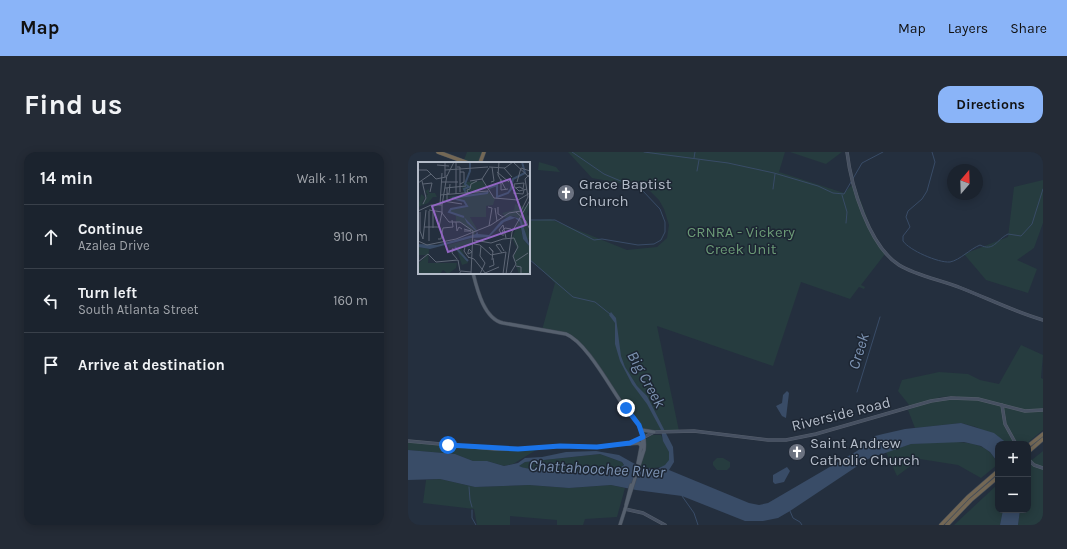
<!DOCTYPE html>
<html lang="en">
<head>
<meta charset="utf-8">
<style>
  body { margin:0; font-family:Karla,sans-serif; background:#242b36; color:#f1f3f6 }
  .controls { position:absolute; right:12px; bottom:12px; display:grid; overflow:hidden; border-radius:8px; box-shadow:0 2px 10px #0003 }
  .controls button { width:36px; height:36px; display:grid; place-items:center; padding:0; border:0; border-bottom:1px solid #39404a; background:#1b232e; color:#f1f3f6; font:20px sans-serif }
  .compass { position:absolute; left:539px; top:12px; width:36px; height:36px; border-radius:50%; background:#1b232e; box-shadow:0 2px 10px #0003; rotate:19deg }
  .stop { position:absolute; width:12px; height:12px; margin:-9px; border:3px solid #1a73e8; border-radius:50%; background:#fff }
  .stop.end { background:#1a73e8; border-color:#fff; box-shadow:0 1px 4px #0008 }
  .list { margin:0; padding:0; list-style:none }
  h2 { display:flex; justify-content:space-between; align-items:center; height:52px; margin:0; padding:0 16px; font-size:17px }
  h2 small { font-size:13px; font-weight:400; color:#a0a4aa }
  .list li { display:grid; grid-template-columns:26px 1fr auto; gap:12px; align-items:center; box-sizing:border-box; height:64px; padding:0 16px; border-top:1px solid #39404a }
  .list b { display:block; font-size:15px; white-space:nowrap }
  .list p { margin:0; font-size:13px; white-space:nowrap; color:#a0a4aa }
  .list em { font-size:13px; font-style:normal; color:#a0a4aa }
  .icon { flex:none; width:22px; height:22px; fill:none; stroke:currentColor; stroke-width:2; stroke-linecap:round; stroke-linejoin:round }
  .map { position:relative; flex:none; width:635px; height:373px; overflow:hidden; border-radius:12px }
  header { display:flex; align-items:center; gap:24px; box-sizing:border-box; height:56px; padding:0 20px; background:#8ab4f8; color:#111 }
  header strong { font-size:19px }
  nav { display:flex; gap:22px; margin-inline-start:auto; font-size:14px }
  .intro { display:flex; align-items:center; justify-content:space-between; box-sizing:border-box; height:96px; padding:0 24px }
  h1 { margin:0; font-size:28px }
  .button { padding:10px 18px; border-radius:12px; background:#8ab4f8; color:#111; font-size:14px; font-weight:700 }
  main { display:flex; gap:24px; padding:0 24px }
  aside { flex:1; background:#1b232e; border-radius:12px; box-shadow:0 2px 10px #0003 }
  .map>svg:first-child { display:block }
</style>
</head>
<body>
<header>
<strong>Map</strong>
<nav><a>Map</a><a>Layers</a><a>Share</a></nav>
</header>
<div class="intro"><h1>Find us</h1><a class="button">Directions</a></div>
<main>
<aside>
<h2>14 min<small>Walk · 1.1 km</small></h2>
<ul class="list">
<li><svg class="icon" aria-label="ahead" viewBox="0 0 24 24"><path d="M12 20V5M6 11l6-6 6 6"/></svg><div><b>Continue</b><p>Azalea Drive</p></div><em>910 m</em></li>
<li><svg class="icon" aria-label="left" viewBox="0 0 24 24"><path d="M17 20v-9H6M10 6l-5 5 5 5"/></svg><div><b>Turn left</b><p>South Atlanta Street</p></div><em>160 m</em></li>
<li><svg class="icon" aria-label="arrive" viewBox="0 0 24 24"><path d="M6 21V4h12l-3 4 3 4H6"/></svg><div><b>Arrive at destination</b></div></li>
</ul>
</aside>
<div class="map">
<svg width="635" height="373" viewBox="0 0 635 373">
  <rect width="100%" height="100%" fill="#242f3e"/>
  <!-- green -->
  <path fill="#263c3f" d="M59,0H76L72,11H64L56,8Z
    M160,0H377L371,20L436,41L446,31L468,90L477,102L453,133L457,135L456,137L451,135L442,147L393,130L365,214L249,174L271,279H248L237,282L166,185L134,178L147,131L121,106V69L142,67L219,98L249,95L259,86L261,73L256,57L251,48L239,36L184,26Z
    M382,0H434L418,12Z
    M131,10L148,15L152,20L130,18Z
    M635,28V71L626,96L609,108L629,117L620,141L578,128L556,102L600,85L606,35Z
    M613,193L635,203L633,226L635,227V278L618,292H600L568,275L553,271L507,276L500,258L523,249L549,245L550,244L533,245L502,254L490,239L494,228L531,220L560,222L572,228L591,232Z
    M244,283H253C255,289 259,294 261,300C267,318 243,316 234,316L232,315L238,287Z
    M0,288L92,296L133,295L105,312L96,314L79,309H65L47,302L0,298Z
    M532,290C552,290 583,288 589,313L573,326L550,313L512,307L489,324L478,300L503,292Z
    M635,299V373H610L612,358H620V311Z
    M192,302L214,310L216,314C206,323 122,321 111,314L117,310Z
    M315,306L322,310V315L319,318H309L305,313V310L309,306Z
    M32,327L67,335L121,333L161,336L203,333L217,336L209,365L177,367L175,373H149V368L102,364V373H69L66,357L15,351L18,328Z
    M590,332V358H595L592,373H546Z"/>
  <!-- water -->
  <path fill="#394c67" fill-rule="evenodd" d="M203,160L208,166L213,204L217,215L229,234L239,244L265,295L266,310L261,318L341,351L351,353L360,351L449,299L467,284L475,282L497,277L553,271L586,281L600,292H590V317L588,308L582,300L573,294L556,290L503,292L460,307L382,359L370,366L355,369H337L274,344L228,338L203,333L161,336L121,333L67,335L32,327L0,328V298L47,302L65,309H79L96,314L110,311L117,306L134,305L158,300L188,299L211,303L234,316L249,317L257,313L261,308V300L255,289L253,278L239,252L224,232L212,209L207,192V171L201,163ZM192,302L214,310L216,313C207,323 121,320 111,314L117,310Z
    M379,239L381,241L378,266L374,264L368,254L374,251L375,243Z
    M379,315L382,319L376,330L367,332L365,330V323Z
    M595,358H612L610,373H592Z"/>
  <g fill="none" stroke-linecap="round" stroke-linejoin="round">
    <!-- stream -->
    <path stroke="#394c67" stroke-width="1" d="M236,0L320,11L366,21L410,34L425,41L436,42L454,11L475,0
      M524,0L527,10L519,39L514,47L500,59L498,65L502,75L495,84V89C501,98 530,111 542,110C552,108 562,97 572,93C586,100 588,88 600,82L613,84L624,72L635,37
      M286,6L287,0
      M289,19L291,8
      M365,37L367,22
      M434,43L439,60L438,71
      M121,68H147L186,88L194,87L230,93L246,92L253,88L257,80V70L252,57L234,38L196,22L164,0
      M121,107L165,145L187,150L202,162
      M449,240L472,165
      M61,335L62,348L64,355
      M274,344L286,361L290,373
      M64,358V366L68,373
      M382,359L385,366L392,370L394,373"/>
    <!-- secondary casing -->
    <g stroke="#565f6c" stroke-width="3.5">
      <path id="secondary" d="M439,0C443,34 461,94 491,113C509,124 533,128 553,136C581,147 607,160 635,168
        M594,253L597,272L608,292
        M0,289L87,297H110L153,294L189,295L225,291L246,280L286,279L360,288H378L408,282L523,249L543,246L570,247L617,259L635,258
        M620,307L626,313L635,316
        M217,357L235,361L257,373"/>
    </g>
    <!-- primary casing -->
    <g stroke="#414a57" stroke-width="4">
      <path id="primary" d="M65,121C69,137 76,167 95,171L158,182C178,190 202,235 215,253C221,260 228,266 232,275C236,282 237,290 236,298L212,373
        M234,278L246,280
        M220,292L231,291L234,295
        M230,311L235,285
        M218,353L223,333"/>
    </g>
    <!-- highway casing -->
    <g stroke="#434c59" stroke-width="4.5">
      <path id="highway" d="M30,0L60,11
        M72,11L76,0
        M620,294L635,282
        M620,300L635,287
        M533,373L560,345L590,319
        M539,373L563,348L590,325"/>
    </g>
    <!-- secondary -->
    <use href="#secondary" stroke="#465061" stroke-width="2.5"/>
    <!-- primary -->
    <use href="#primary" stroke="#56606e" stroke-width="3"/>
    <!-- highway -->
    <use href="#highway" stroke="#746855" stroke-width="3.5"/>
  </g>
  <g fill="none" stroke-linecap="round" stroke-linejoin="round">
    <!-- route -->
    <path stroke="#1a73e8" stroke-width="5" d="M40,293L110,297L152,294L189,295L222,291L235,285L231,273L218,256"/>
  </g>
  <!-- icons -->
  <defs>
    <g id="church-disc" transform="scale(0.9)"><circle r="9.5" fill="#6b7280" stroke="#1d2633"/><path d="M-1.2-6h2.4v3.5h3.3v2.4h-3.3V6h-2.4V-.1h-3.3v-2.4h3.3Z" fill="#fff"/></g>
  </defs>
  <g fill-rule="evenodd">
    <use href="#church-disc" x="158" y="41"/>
    <use href="#church-disc" x="389" y="300"/>
  </g>
  <g text-anchor="middle" stroke-width="3" stroke-linejoin="round" paint-order="stroke">
    <!-- poi labels -->
    <g font-size="15" fill="#b4bcc9" stroke="#1d2633" text-anchor="start">
      <text x="171" y="37">Grace Baptist<tspan x="171" dy="17">Church</tspan></text>
      <text x="402" y="296">Saint Andrew<tspan x="402" dy="17">Catholic Church</tspan></text>
    </g>
    <!-- park labels -->
    <g font-size="15" fill="#6b9a76" stroke="#1d2633">
      <text x="333" y="85">CRNRA - Vickery<tspan x="333" dy="17">Creek Unit</tspan></text>
    </g>
    <!-- street labels -->
    <g font-size="15" fill="#b4bcc9" stroke="#1d2633">
      <text transform="translate(433 262) rotate(-14)" y="5">Riverside Road</text>
    </g>
    <!-- water labels -->
    <g font-size="16" font-style="italic" fill="#7c92b1" stroke="#1d2633">
      <text transform="translate(450 199) rotate(-73)" y="6">Creek</text>
      <text transform="translate(239 227) rotate(61)" y="6">Big Creek</text>
      <text transform="translate(189 316) rotate(3)" y="6">Chattahoochee River</text>
    </g>
  </g>
  <!-- overview -->
  <g transform="translate(10 10)">
    <rect width="112" height="112" fill="#242f3e"/>
    <path d="M65,19L68,25L60,28L61,31L70,29L77,37L75,43L68,44V55H52L59,67L56,73L42,60H38V54L31,49L35,46L49,45L48,40L28,35L47,32L44,26L46,20ZM11,27V31H17L19,35H15L10,41L0,45L3,32L7,35L3,43L9,35L7,33H10L7,29ZM112,41L109,53L112,54L109,61L112,77L108,78L102,57L95,54L88,56L84,51L96,48L97,42L107,45ZM101,59L105,77L112,85V112H101L95,95L99,86L94,76ZM55,76L51,87L48,83L42,84L50,101L44,103L38,85L31,86L30,83ZM0,85L11,87L10,101H39L38,106L30,112L25,108L22,112H3L0,110V102L9,93H0Z" fill="#263c3f"/>
    <path d="M92,54L103,57L112,85L105,77L102,60L97,56L86,60L71,75L53,76L12,87L0,85V82L19,83L58,72L59,70L49,61L46,55L59,69L60,72L71,73L83,59Z" fill="#394c67"/>
    <path fill="none" stroke="#394c67" stroke-width="2" d="M71,26L79,23V35L90,31L93,27L95,17L107,11L104,0M48,31L46,27L51,25L47,22L52,9V0M46,55L31,50L33,47L49,44L46,39L34,36L69,31L70,29M37,85L50,99"/>
    <path fill="none" stroke="#5e6776" stroke-width="1" d="M81,0L80,13L88,28M95,0L112,16M19,3L31,4M39,5H42V30M71,5L87,6L95,0M71,6L64,17L76,36L100,38L112,31M86,6L94,15M0,8H9L18,17L28,15M27,8L70,5M79,10L91,20M29,14L36,0M27,15V0M83,17V28L90,27M4,19L8,36L5,42M52,19L64,17M23,20H40M73,20L76,19L74,5M99,20L103,6L112,9M0,21L13,12M106,21L105,27L102,25L97,26L96,22ZM5,22L14,21L12,30M42,22L46,20V10H42M27,26L48,24M98,26L101,29L109,27M29,31L31,32L32,22M95,31L105,32L106,28M38,32V0M50,32L49,28L52,27L53,22L59,19M22,33L70,29M25,39L44,42M29,39V26M22,43L24,11M24,43V51L31,60H42L55,69L53,112M70,45L74,46L71,64M80,45V52L85,55M77,46L79,59M0,49L13,43H24L29,13M11,49V79M2,50V69L5,77L8,48M98,50L108,59L112,68M38,60L39,69L41,65L44,67M6,65H21L24,50L11,48M15,66V49M46,67L53,69H46M87,71L84,69L87,66L93,67M86,73H84L81,68L85,63L88,76M20,77H23L25,66L35,65L34,58M56,78L73,81L85,77L96,76L100,85L95,94L98,102L92,112M0,79L9,83L38,77L73,63L91,51L103,49L110,35L107,17L112,12M56,82L62,83L73,93L88,90L85,112M47,85L46,89L51,96M35,86L34,91L39,97M51,87L54,90L50,92V90ZM84,91L78,83L82,82L86,89M50,95L56,97L68,112M74,98L75,89L71,85L75,90M98,99L110,91M0,100L10,92L18,100L40,98L42,109M98,104L103,105V112M71,105L76,103L75,96M67,111L81,105M41,112L43,109L53,110M62,112L67,101L62,94L63,84M88,112L94,70L112,38"/>
    <path fill="#9266c3" fill-opacity="0.15" stroke="#9266c3" stroke-width="2" d="M92,17L108,63L30,90L14,44Z"/>
    <rect width="112" height="112" fill="none" stroke="#b4bcc9" stroke-width="2"/>
  </g>
</svg>
<div class="controls">
<button>+</button>
<button>−</button>
</div>
<svg class="compass" viewBox="-18 -18 36 36"><path d="M0-13l5 13h-10z" fill="#e53935"/><path d="M0 13l5-13h-10z" fill="#a0a4aa"/></svg>
<div class="stop" style="left:40px;top:293px"></div>
<div class="stop end" style="left:218px;top:256px"></div>
</div>
</main>
</body>
</html>
